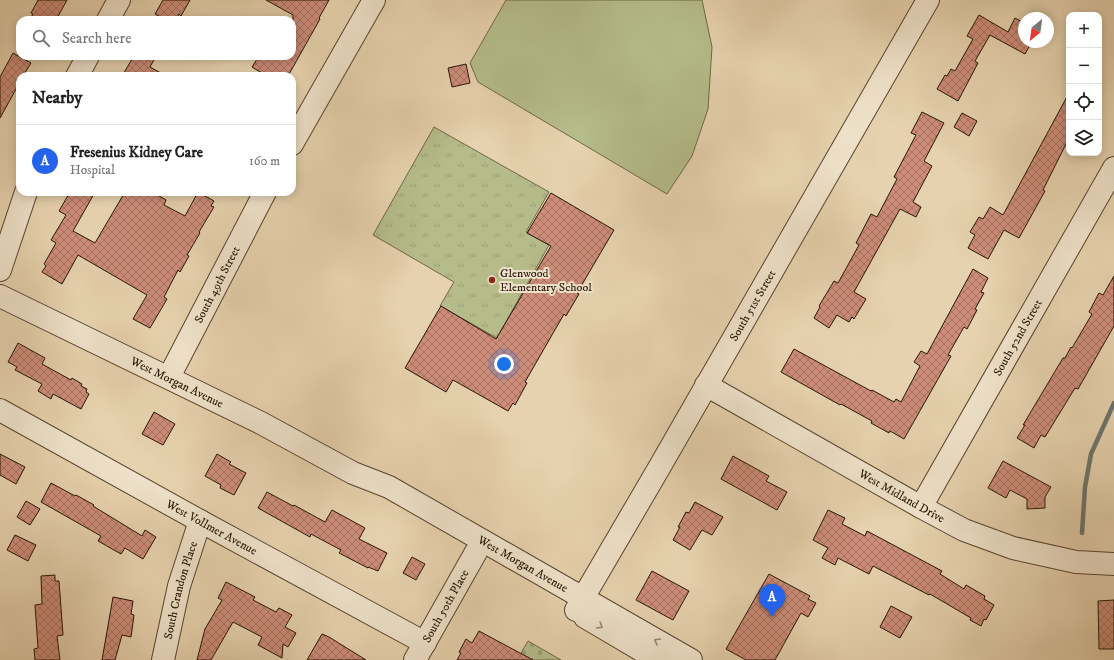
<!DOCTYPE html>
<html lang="en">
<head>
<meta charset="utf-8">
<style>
  body { margin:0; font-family:"IM FELL DW Pica",serif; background:#f6f6f6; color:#222 }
  .controls { position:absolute; right:12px; top:12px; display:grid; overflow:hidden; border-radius:8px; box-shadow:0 2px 10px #0003 }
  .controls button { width:36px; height:36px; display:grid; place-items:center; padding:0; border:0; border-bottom:1px solid #e0e0e0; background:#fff; color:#222; font:20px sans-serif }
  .compass { position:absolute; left:1018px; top:12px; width:36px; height:36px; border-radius:50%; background:#fff; box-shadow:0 2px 10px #0003; rotate:209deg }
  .you { position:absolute; left:504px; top:364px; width:14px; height:14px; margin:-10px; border:3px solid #fff; border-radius:50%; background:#1a73e8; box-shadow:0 0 0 6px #1a73e833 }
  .badge { display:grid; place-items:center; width:26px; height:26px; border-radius:50%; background:#2563eb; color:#fff; font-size:13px; font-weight:700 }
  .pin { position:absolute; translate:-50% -33px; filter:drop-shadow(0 1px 2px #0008) }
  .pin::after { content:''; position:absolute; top:21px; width:14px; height:12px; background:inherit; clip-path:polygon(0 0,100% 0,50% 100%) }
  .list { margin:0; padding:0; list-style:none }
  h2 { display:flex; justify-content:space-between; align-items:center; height:52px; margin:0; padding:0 16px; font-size:17px }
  h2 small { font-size:13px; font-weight:400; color:#767676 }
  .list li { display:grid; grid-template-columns:26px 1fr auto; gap:12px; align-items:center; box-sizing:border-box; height:72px; padding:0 16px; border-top:1px solid #e0e0e0 }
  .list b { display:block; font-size:15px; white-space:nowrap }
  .list p { margin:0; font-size:13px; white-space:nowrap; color:#767676 }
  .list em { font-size:13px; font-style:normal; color:#767676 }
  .icon { flex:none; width:22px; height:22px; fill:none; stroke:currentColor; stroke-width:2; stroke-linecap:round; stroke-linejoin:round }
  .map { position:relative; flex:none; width:1114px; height:660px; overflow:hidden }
  .search { position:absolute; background:#fff; box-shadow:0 2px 10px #0003; left:16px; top:16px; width:280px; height:44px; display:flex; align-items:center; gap:10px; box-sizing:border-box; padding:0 14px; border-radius:12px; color:#767676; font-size:15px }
  .panel { position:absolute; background:#fff; box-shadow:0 2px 10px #0003; left:16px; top:72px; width:280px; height:124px; border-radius:12px }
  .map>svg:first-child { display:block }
</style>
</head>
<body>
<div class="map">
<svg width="1114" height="660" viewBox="0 0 1114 660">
  <defs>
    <pattern id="grass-tufts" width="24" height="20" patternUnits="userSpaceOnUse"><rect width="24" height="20" fill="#b5bc8a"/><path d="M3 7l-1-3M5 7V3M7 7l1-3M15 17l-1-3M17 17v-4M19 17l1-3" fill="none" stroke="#9ca176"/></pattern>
    <pattern id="cemetery-stones" width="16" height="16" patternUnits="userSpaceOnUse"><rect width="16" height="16" fill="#b5bc8a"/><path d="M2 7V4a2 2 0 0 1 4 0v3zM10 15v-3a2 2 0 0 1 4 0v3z" fill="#9ca176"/></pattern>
    <pattern id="building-cross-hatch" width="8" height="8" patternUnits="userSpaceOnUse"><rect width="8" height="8" fill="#cd8d79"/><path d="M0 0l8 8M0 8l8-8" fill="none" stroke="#a67261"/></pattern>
  </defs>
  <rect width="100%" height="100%" fill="#e6d2ae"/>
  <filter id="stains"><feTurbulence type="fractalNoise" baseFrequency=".005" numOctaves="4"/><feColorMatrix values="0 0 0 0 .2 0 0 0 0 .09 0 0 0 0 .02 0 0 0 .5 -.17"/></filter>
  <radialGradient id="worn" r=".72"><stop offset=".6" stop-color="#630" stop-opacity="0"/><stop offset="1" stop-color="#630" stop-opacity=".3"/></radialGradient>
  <!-- grass -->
  <path fill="url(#grass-tufts)" stroke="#6e6848" d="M434,127L549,192L526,232L549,245L497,338L440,306L454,282L373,235Z"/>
  <!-- cemetery -->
  <path fill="url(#cemetery-stones)" stroke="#6e6848" d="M528,641L561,660H517Z"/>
  <!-- pitch -->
  <path fill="#b5bc8a" stroke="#6e6848" d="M506,0H702L712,47L708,109L692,156L667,194L478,82L470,63Z"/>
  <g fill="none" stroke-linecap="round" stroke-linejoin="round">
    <!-- stream -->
    <path stroke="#6b766d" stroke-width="4.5" d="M1082,533L1085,487L1091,454L1114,403"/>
  </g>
  <!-- building -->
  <path fill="url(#building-cross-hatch)" stroke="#281505" d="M38,0H67L56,20H29L33,14L31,13Z
    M163,0H190L181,16L179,14L176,20H166L155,14Z
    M266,0H329L319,18L320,19L288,76H267L252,67L259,56H292L293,15Z
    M979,15L1008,32L1015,18L1024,23V38L1022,40L1030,45L1025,54L990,35L975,61L978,63L958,101L937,89L945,75L947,76L951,69L955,71L973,39L967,36Z
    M13,53L31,63L23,76H20V82L0,118V77Z
    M134,56H156L150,67L166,76H122Z
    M466,64L470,83L452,87L448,68Z
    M1069,93V138L1043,190L1045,191L1019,238L1004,230L988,259L968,248L975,235L970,232L979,217L983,219L990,207L1003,215Z
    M922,112L944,123L924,161L932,166L913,202L921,207L916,217L900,209L854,292L866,299L854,319L852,317L849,322L837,315L829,328L814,318L820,307L819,306L834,281L838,283L859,245L856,243L871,214L877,217L897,179L894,177L916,135L911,133Z
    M962,113L977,121L969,136L954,127Z
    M70,192H95L73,231L95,243L125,192H152L166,200L164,205L185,216L198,192L214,201L211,206L214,207L199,232L200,233L187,255L189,256L180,272L178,270L164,297L167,299L150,328L133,319L147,295L78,255L62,284L42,272L46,266L44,264L56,243L51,240L66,215L59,211Z
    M551,193L614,230L577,293L579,294L566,316L564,314L525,382L527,383L515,405L513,403L508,411L453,380L446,392L405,368L441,306L496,339L551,246L527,233Z
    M973,269L988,278L981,292L984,293L975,309L977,310L967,329L964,327L948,355L951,356L904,439L890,431L889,433L871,423L872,421L841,404L840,405L781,372L794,349L871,391L872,390L894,402L896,399L901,402L920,366L914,362L921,351L927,354Z
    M1114,276V326L1078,389L1075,388L1045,437L1041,435L1034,448L1017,438L1025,425H1023L1063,358H1065L1071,347L1072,348L1092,314L1089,312L1099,293L1103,295Z
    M18,343L45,358L42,364L71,380L72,378L82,384L81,386L87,389L86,392L89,394L81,409L53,394L51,399L38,391L42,384L15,370L17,367L8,362Z
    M154,412L175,424L163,445L142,434Z
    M0,454L25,467L16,484L0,475Z
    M217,454L231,462L229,464L246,473L234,495L220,488L221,485L205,476Z
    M733,456L769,476L766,481L787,492L777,510L721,479Z
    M1003,461L1051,487L1045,497V508L1027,509V499L1010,490L1006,498L988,488Z
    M51,483L75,496L76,495L94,505L93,506L142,536L145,530L156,537L143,559L125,548L121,554L98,541L101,536L41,502Z
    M267,492L293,506L294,505L325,522L332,510L365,528L359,539L387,553L378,571L368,567V568L339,553L341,550L311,534L310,537L258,508Z
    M26,501L40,509L30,525L17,517Z
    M695,502L723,517L712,535L702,530L690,550L673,540L680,527H678L686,512L689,513Z
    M828,510L845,518L842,524L865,536L867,531L942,571L940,574L964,589L966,585L985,596L984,599L994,605L986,620L984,619L981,626L970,620L971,618L930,594L929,595L873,566L869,574L838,558L835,565L822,558L828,548L813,540Z
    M15,535L36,545L28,561L7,550Z
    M412,557L425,564L416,580L403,573Z
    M652,571L689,591L673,620L636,600Z
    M769,574L810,596L808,599L816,603L808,617L801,613L775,660H746L726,649Z
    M55,575V581H59L63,635L57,636L60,660H35L34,649L38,648L35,605L42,604L41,576Z
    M226,582L255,597L253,600L276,612L279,608L292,615L285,627L296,633L288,647L283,644L282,658L258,645L262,637L233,622L211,660H197L205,629L222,600L218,598Z
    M113,597L133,601L131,614L134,615L131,637L122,635L115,660H102Z
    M1114,600V649H1099L1098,601Z
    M891,606L912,617L900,638L880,627Z
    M479,631L533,660H457L461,653L459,652L466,639L472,643Z
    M322,634L329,637L366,660H307Z"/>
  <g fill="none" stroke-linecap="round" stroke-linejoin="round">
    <!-- minor casing -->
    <g stroke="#58442f" stroke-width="24">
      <g id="minor">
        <path d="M108,20L119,0"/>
        <path d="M77,76L88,56"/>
        <path d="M292,144L374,0"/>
        <path d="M0,270L26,192"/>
        <path id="s1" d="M0,296L261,423L353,473L389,487L691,660"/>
        <path id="s2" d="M169,377L265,192"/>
        <path id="s3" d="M706,385L921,507L964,530L1013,548L1076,562L1114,564"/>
        <path id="s4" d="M0,410L200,521L425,643"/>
        <path id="s5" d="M921,507L1114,168"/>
        <path id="s6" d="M576,610L659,468L928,0"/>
        <path d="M585,617L658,660"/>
        <path id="s7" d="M163,660L179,586L200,521"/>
        <path id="s8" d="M415,660L476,552"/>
      </g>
    </g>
    <!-- minor -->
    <use href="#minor" stroke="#efe2ca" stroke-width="22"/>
  </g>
  <!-- one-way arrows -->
  <defs><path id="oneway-chevron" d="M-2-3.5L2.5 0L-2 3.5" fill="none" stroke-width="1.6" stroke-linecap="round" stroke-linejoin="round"/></defs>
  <g stroke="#958671">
    <use href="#oneway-chevron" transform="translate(600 626) rotate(31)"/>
    <use href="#oneway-chevron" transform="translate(657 641) rotate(-150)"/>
  </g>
  <!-- markers -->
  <circle fill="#8f2418" stroke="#efe2ca" stroke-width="1.5" cx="492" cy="280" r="4"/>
  <g text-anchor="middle" stroke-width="4" stroke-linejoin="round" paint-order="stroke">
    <!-- poi labels -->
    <g font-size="12" fill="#281505" stroke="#efe2ca" text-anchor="start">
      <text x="500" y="277">Glenwood<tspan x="500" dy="14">Elementary School</tspan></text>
    </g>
    <!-- street labels -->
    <g font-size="12" fill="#281505" stroke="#efe2ca">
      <text dy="4" stroke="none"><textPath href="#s2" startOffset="104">South 49th Street</textPath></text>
      <text dy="4" stroke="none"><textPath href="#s6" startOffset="352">South 51st Street</textPath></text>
      <text dy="4" stroke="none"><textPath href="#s5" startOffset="195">South 52nd Street</textPath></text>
      <text dy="4" stroke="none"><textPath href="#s1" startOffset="197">West Morgan Avenue</textPath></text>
      <text dy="4" stroke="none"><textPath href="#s3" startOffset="225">West Midland Drive</textPath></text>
      <text dy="4" stroke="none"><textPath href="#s4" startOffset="242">West Vollmer Avenue</textPath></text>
      <text dy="4" stroke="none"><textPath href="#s1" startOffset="588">West Morgan Avenue</textPath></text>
      <text dy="4" stroke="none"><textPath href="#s7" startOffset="72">South Crandon Place</textPath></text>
      <text dy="4" stroke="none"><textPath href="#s8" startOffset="62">South 50th Place</textPath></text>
    </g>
  </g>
  <rect width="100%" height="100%" filter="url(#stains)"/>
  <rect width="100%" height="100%" fill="url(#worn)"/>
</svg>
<div class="controls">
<button>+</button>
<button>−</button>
<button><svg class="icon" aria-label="locate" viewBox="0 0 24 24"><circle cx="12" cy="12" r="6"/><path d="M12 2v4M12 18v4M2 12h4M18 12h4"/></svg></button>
<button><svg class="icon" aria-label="layers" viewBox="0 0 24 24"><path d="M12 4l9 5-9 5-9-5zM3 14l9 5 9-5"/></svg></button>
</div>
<svg class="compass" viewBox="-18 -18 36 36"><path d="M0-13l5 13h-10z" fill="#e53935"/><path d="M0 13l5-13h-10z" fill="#767676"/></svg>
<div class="you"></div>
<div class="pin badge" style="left:772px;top:617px">A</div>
<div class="search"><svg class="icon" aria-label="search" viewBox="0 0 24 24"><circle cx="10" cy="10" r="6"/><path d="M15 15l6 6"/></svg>Search here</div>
<section class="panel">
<h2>Nearby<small></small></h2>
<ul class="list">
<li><span class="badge">A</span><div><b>Fresenius Kidney Care</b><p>Hospital</p></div><em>160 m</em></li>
</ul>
</section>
</div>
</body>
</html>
